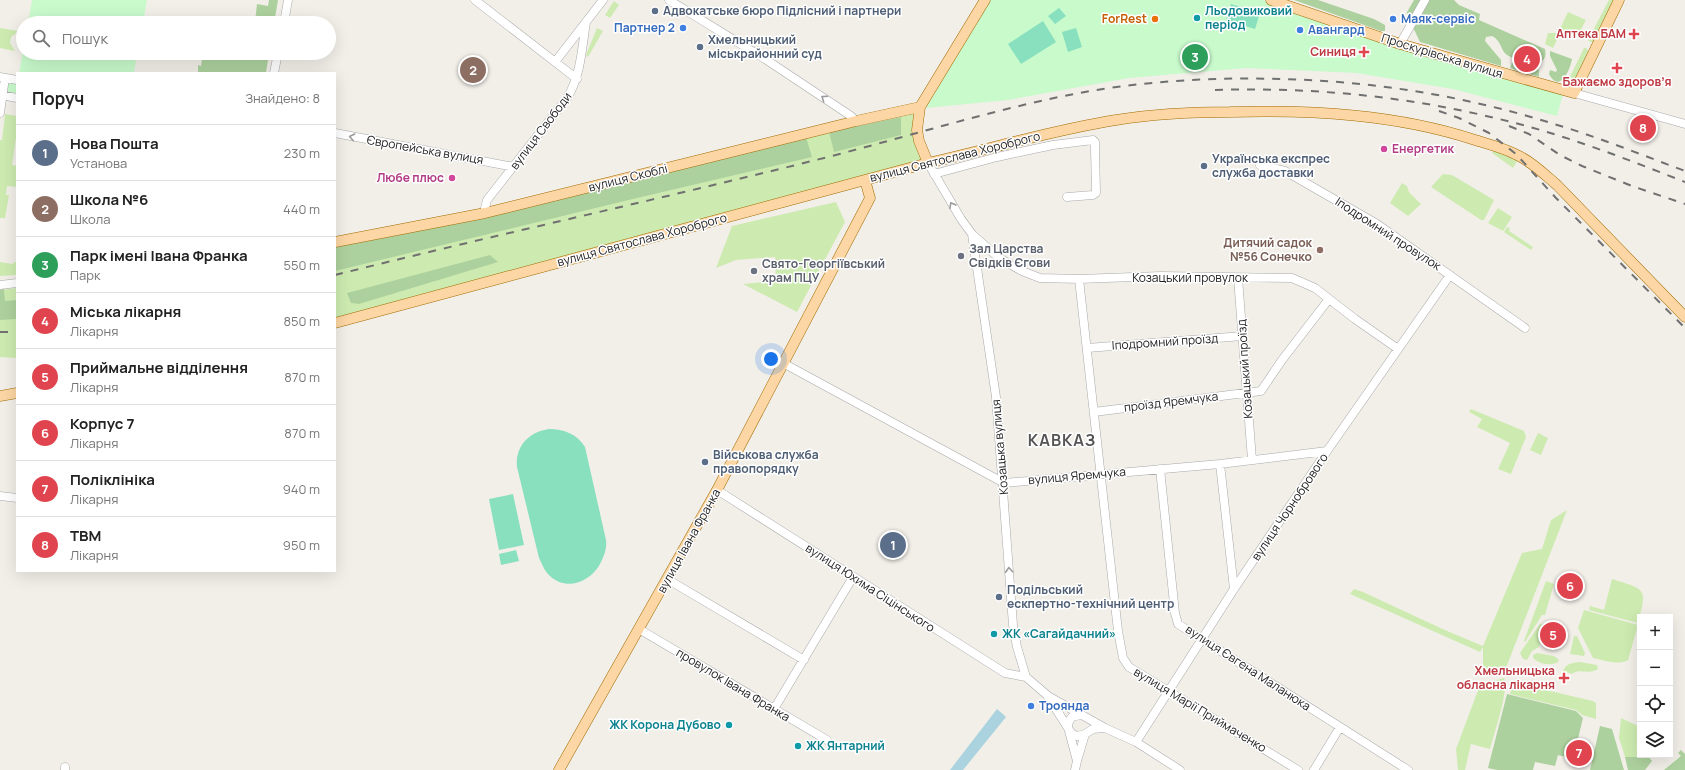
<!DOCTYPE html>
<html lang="uk">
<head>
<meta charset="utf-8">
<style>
  body { margin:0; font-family:Manrope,sans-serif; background:#f2f2f2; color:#222 }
  .controls { position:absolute; right:12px; bottom:12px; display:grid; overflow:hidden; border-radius:0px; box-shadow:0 4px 16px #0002 }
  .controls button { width:36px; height:36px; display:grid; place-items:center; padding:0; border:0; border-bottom:1px solid #e0e0e0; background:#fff; color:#222; font:20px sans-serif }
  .you { position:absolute; left:771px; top:359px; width:14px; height:14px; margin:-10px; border:3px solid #fff; border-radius:50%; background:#1a73e8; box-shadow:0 0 0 6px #1a73e833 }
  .badge { display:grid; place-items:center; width:26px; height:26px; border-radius:50%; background:#ea580c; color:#fff; font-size:13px; font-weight:700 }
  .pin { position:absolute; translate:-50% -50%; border:2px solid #fff; box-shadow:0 1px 4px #0006 }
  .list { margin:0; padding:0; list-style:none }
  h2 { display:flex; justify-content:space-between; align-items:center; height:52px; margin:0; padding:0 16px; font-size:17px }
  h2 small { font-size:13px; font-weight:400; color:#767676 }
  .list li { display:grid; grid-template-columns:26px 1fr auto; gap:12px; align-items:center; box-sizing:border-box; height:56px; padding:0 16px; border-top:1px solid #e0e0e0 }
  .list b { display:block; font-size:15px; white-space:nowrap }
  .list p { margin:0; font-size:13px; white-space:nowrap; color:#767676 }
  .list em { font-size:13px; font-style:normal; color:#767676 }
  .icon { flex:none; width:22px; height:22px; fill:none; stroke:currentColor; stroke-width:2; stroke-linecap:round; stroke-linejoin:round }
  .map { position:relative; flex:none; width:1685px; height:770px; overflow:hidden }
  .search { position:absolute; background:#fff; box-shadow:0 4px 16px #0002; left:16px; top:16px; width:320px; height:44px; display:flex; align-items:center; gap:10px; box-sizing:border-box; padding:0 14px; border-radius:22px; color:#767676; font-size:15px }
  .panel { position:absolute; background:#fff; box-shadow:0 4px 16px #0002; left:16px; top:72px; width:320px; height:500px; border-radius:0px }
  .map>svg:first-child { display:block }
</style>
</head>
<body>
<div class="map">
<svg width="1685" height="770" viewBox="0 0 1685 770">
  <rect width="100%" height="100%" fill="#f2efe9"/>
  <!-- grass -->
  <path fill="#cdebb0" d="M1609,0H1615L1595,39L1593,42H1590L1588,40L1590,36Z
    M614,1L619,5L610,18L605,15Z
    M1568,12L1586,20L1577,37L1562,30L1553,48L1545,44L1548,33H1558Z
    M0,28L19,31L11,37L10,43L15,51L0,48Z
    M597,28L603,31L588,57L586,55Z
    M1584,48H1586L1588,51L1573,83L1568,81Z
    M918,113L924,161L335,320V246Z
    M5,114L17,116V131L12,165L17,166V187L7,186L6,195H9L5,218H0V140H2Z
    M1494,149L1517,161L1513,168L1492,153Z
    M1443,174L1452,175L1494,200L1484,220H1481L1431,187Z
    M1402,183L1407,186L1409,192L1421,204L1408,216L1390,203Z
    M836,202L845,222L797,312L743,284L776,281L775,257L736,260L716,268L732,226Z
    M1498,208L1512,217L1503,231L1488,223Z
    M1507,227L1510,228L1509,231L1533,247L1531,250L1504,232Z
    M0,262L13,264L14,262H17V275L0,276Z
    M17,288V358L0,357V290Z
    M1471,409L1524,431L1526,437L1511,474L1498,469L1510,443L1477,427L1482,419L1469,412Z
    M1538,433L1548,438L1541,455L1530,450Z
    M1567,510L1506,668C1499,674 1492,673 1483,670V647L1480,652L1350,594L1354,589L1363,592L1447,631L1483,646L1522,553L1542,549L1551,520Z
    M1612,579C1647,590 1647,588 1638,623L1589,610L1590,606L1604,610Z
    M1546,581L1554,584L1545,615H1542L1525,642L1524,641Z
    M1584,610L1638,625L1628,660C1618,666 1603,660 1593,658L1578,628Z
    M1540,624L1545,625L1539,647L1532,651L1527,660L1523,659L1520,653Z
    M1574,636H1577L1585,653L1584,656L1570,654Z
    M1537,653L1554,656L1559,660L1558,662C1552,666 1538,664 1533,658V655Z
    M1580,662L1597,665L1598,669C1589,675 1580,668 1572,674L1563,671C1567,663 1571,663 1580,662Z
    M1504,678C1509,691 1494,734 1490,749L1471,744L1465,770H1458L1456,749L1480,685Z
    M1513,682H1525L1537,685V688L1593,701L1596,703V719L1582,715L1576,710L1510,694Z
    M1621,718L1640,727V755L1638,757H1625L1619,738Z"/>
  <!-- forest -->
  <path fill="#add19e" d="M269,0H278L274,23L255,22L257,4L268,6Z
    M1294,0H1318L1374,19L1385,25V31H1381Z
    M1414,0H1454L1459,5L1480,14L1479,20L1545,49C1548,63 1537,64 1526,65V68L1521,72L1510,68L1512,62L1519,65L1522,63C1517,60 1512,58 1507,55C1500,50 1502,41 1492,36L1486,37L1485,41L1501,60V66L1420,42L1411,23V17L1407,15V12Z
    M1550,51L1572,59C1570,70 1560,94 1549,74L1550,70L1556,72L1557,70L1550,56Z
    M203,53H269L266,73H198V65L201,66Z
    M1534,66L1539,70V77L1530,74L1531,68Z
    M901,117V135L834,152L829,132Z
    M806,137L812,157L637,198L335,271V246Z
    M490,255L498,262L359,304L351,303L347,293Z
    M4,289L5,301L17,300V319L0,320V290Z
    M1507,694L1576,711L1583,718L1573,759L1558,755L1555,766L1535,762L1533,770H1497L1488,768Z
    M1600,726L1612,729L1624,770H1590Z
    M1681,750L1685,754V770H1664L1681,756L1678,753Z
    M1640,755H1647L1652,761L1645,770H1628L1625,757H1638Z"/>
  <!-- park -->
  <path fill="#c8facc" d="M32,0H147L143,23H28Z
    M990,0H1263L1399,47L1563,94L1557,116L1453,89L1356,73L1247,68L1129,78L1008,100L926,108Z
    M23,51V53H137L134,73H19Z
    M0,79L17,82V96L0,93Z"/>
  <!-- pitch -->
  <path fill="#88e0be" d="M1231,4L1260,13L1255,29L1226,20Z
    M1059,8L1066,16L1055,24L1048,16Z
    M1043,21L1056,42L1021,64L1008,44Z
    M1076,28L1082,47L1068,52L1062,32Z
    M549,429C564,429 577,434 585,447L606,540C607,549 604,556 600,564C591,581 567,592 550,576C545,572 542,564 539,558L517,467C515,446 529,432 549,429Z
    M513,494L524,545L499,550L489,499Z
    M516,550L519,561L501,565L499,554Z"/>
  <!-- water -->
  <path fill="#aad3df" d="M997,709L1006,717L963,770H950Z"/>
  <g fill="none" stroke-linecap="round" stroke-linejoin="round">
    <!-- minor casing -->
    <g stroke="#a9a9a9" stroke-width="9">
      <path id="minor" d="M475,0L577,79
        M669,0L765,59L851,116L856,121
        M284,23L288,0
        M1400,44L1425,0
        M555,62L603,0
        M274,73L278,53
        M0,77L17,80
        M1574,93L1685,124
        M0,95L17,98
        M0,113L5,78
        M335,133L514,167
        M928,163L961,219L972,234L996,397L1013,625L1017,647L1026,677L1047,695L1068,728
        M1260,165L1285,171L1377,224L1525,328
        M934,174L997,157L1053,145L1093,140L1095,142V148L1096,193L1093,195L1067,197
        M485,213V208L487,200L567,98C581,76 582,47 586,22
        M972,234L999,258L1022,271L1040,278L1079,279L1161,276L1292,278L1315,288L1355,319L1398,349
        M1238,278L1252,460
        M1079,279L1118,631L1123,658L1129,667L1298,770
        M0,285L17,283
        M1087,348L1243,336
        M783,363L1004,483L1220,464L1327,451
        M1094,412L1261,391L1282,360L1329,299
        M1220,464L1234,589
        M1160,469L1175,613L1178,624L1408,770
        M717,490L1005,673L1026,677
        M0,496L17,498
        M667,579L804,660
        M639,629L827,740
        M1048,696L1105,728L1136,742L1180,770
        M774,709L853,577
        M1080,715L1072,717C1065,725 1068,733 1077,736L1085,734
        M1069,731L1077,761L1075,770
        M1136,742L1234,589L1327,451L1450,275
        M1077,761L1085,734L1093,729L1104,728
        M65,767V770
        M1314,770L1340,727"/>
    </g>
    <!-- major casing -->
    <g stroke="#a06b00" stroke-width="11">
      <path id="major" d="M1271,0L1400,44L1574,93L1619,0
        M928,163L919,141L917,130L920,107L985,0
        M335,242L485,213L856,121L920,107
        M335,323L928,163C991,149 1052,130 1116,120C1153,114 1192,112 1230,112C1312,110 1396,114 1475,140C1488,144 1503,148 1515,154C1531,161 1544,174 1557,185L1685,317
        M0,396L17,393
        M559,770L717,490L870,198L865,180"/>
    </g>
    <!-- minor -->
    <use href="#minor" stroke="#fff" stroke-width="8"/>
    <!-- major -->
    <use href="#major" stroke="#fcd6a4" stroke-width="10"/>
    <!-- rail -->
    <path stroke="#707070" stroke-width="2" stroke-dasharray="8 8" stroke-linecap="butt" d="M1215,90C1310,87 1406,96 1499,119C1563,134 1624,158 1685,182
      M1439,111L1459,118L1489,133L1516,154L1556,198L1685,328
      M1509,126L1529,134L1560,155L1582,166L1632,186L1685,204
      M335,275C495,235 656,200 816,160C904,138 990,110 1079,93C1145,81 1213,77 1280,79C1372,81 1466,96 1554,124C1598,137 1642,155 1685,171
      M0,332H17"/>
  </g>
  <!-- one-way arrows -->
  <defs><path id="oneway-chevron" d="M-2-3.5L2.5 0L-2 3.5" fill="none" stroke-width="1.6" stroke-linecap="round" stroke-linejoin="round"/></defs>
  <g stroke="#9c9c9c">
    <use href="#oneway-chevron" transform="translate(824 98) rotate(-146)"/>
    <use href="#oneway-chevron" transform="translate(352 137) rotate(-169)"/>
    <use href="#oneway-chevron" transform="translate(952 205) rotate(-120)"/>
    <use href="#oneway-chevron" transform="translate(1009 570) rotate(-94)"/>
  </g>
  <!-- markers -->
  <g fill="#5c6f8a" stroke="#fff" stroke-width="1.5">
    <circle cx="655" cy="11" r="4"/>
    <circle cx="700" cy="47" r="4"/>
    <circle cx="1204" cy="166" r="4"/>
    <circle cx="705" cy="462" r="4"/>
    <circle cx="999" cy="597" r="4"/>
  </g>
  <g fill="#0f9aa8" stroke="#fff" stroke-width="1.5">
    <circle cx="1197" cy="18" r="4"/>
    <circle cx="994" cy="634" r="4"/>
    <circle cx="729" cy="725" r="4"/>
    <circle cx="798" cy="746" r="4"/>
  </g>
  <circle fill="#e8710a" stroke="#fff" stroke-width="1.5" cx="1155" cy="19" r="4"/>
  <g fill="#3f7fe0" stroke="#fff" stroke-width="1.5">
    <circle cx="1393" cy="19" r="4"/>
    <circle cx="683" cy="28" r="4"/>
    <circle cx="1300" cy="30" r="4"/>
    <circle cx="1031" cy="706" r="4"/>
  </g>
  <g fill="#e0444e" stroke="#fff" stroke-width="1.5">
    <path d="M1632 28h4v4h4v4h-4v4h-4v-4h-4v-4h4z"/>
    <path d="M1362 46h4v4h4v4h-4v4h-4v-4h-4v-4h4z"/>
    <path d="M1615 62h4v4h4v4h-4v4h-4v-4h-4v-4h4z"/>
    <path d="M1562 672h4v4h4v4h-4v4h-4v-4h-4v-4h4z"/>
  </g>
  <g fill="#d1479c" stroke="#fff" stroke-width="1.5">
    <circle cx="1384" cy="149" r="4"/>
    <circle cx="452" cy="178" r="4"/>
  </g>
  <circle fill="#8d6e63" stroke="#fff" stroke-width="1.5" cx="1320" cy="250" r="4"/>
  <g fill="#6b7280" stroke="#fff" stroke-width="1.5">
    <circle cx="961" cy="256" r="4"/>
    <circle cx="754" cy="271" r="4"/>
  </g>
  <g text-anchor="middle" stroke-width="3" stroke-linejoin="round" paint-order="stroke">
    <!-- service labels -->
    <g font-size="12" font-weight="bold" fill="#4e5e75" stroke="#fff" text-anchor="start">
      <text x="663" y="15">Адвокатське бюро Підлісний і партнери</text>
      <text x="708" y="44">Хмельницький<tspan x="708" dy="14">міськрайонний суд</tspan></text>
      <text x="1212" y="163">Українська експрес<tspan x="1212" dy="14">служба доставки</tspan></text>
      <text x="713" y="459">Військова служба<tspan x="713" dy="14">правопорядку</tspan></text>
      <text x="1007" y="594">Подільський<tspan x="1007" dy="14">ескпертно-технічний центр</tspan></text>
    </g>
    <!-- culture labels -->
    <g font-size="12" font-weight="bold" fill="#0d838f" stroke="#fff" text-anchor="start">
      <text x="1205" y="15">Льодовиковий<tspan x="1205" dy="14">період</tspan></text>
      <text x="1002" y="638">ЖК «Сагайдачний»</text>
      <text x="721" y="729" text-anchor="end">ЖК Корона Дубово</text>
      <text x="806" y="750">ЖК Янтарний</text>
    </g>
    <!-- food labels -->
    <g font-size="12" font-weight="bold" fill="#c56008" stroke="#fff" text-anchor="end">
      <text x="1147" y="23">ForRest</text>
    </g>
    <!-- shop labels -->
    <g font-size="12" font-weight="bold" fill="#366cbe" stroke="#fff" text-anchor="start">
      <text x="1401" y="23">Маяк-сервіс</text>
      <text x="675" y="32" text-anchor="end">Партнер 2</text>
      <text x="1308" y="34">Авангард</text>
      <text x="1039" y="710">Троянда</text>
    </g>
    <!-- health labels -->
    <g font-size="12" font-weight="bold" fill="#be3a42" stroke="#fff" text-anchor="end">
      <text x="1626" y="38">Аптека БАМ</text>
      <text x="1356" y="56">Синиця</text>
      <text x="1617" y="86" text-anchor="middle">Бажаємо здоровʼя</text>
      <text x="1555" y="675">Хмельницька<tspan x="1555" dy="14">обласна лікарня</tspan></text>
    </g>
    <!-- street labels -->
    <g font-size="12" fill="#222" stroke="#fff">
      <text transform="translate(1442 56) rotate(17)" y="4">Проскурівська вулиця</text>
      <text transform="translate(541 131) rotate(-53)" y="4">вулиця Свободи</text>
      <text transform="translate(425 150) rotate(10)" y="4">Європейська вулиця</text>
      <text transform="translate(955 157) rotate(-14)" y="4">вулиця Святослава Хороброго</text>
      <text transform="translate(628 178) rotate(-14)" y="4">вулиця Скоблі</text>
      <text transform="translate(1388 234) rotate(33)" y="4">Іподромний провулок</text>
      <text transform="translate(642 240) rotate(-15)" y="4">вулиця Святослава Хороброго</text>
      <text x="1190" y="282">Козацький провулок</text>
      <text transform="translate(1165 342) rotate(-4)" y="4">Іподромний проїзд</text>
      <text transform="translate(1245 369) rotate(-94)" y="4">Козацький проїзд</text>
      <text transform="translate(1171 402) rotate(-7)" y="4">проїзд Яремчука</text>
      <text transform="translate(1000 447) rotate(-95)" y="4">Козацька вулиця</text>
      <text transform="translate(1077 476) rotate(-5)" y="4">вулиця Яремчука</text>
      <text transform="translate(1290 507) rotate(-56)" y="4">вулиця Чорнобрового</text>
      <text transform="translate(689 541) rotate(-61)" y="4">вулиця Івана Франка</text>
      <text transform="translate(870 588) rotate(33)" y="4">вулиця Юхима Сіцінського</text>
      <text transform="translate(1248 668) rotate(33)" y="4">вулиця Євгена Маланюка</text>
      <text transform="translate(733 685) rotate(31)" y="4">провулок Івана Франка</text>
      <text transform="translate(1200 710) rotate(31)" y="4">вулиця Марії Приймаченко</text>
    </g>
    <!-- hotel labels -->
    <g font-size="12" font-weight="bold" fill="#b23c85" stroke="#fff" text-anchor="start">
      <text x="1392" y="153">Енергетик</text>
      <text x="444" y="182" text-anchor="end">Любе плюс</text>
    </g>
    <!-- education labels -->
    <g font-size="12" font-weight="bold" fill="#785e54" stroke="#fff" text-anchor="end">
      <text x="1312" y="247">Дитячий садок<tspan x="1312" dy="14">№56 Сонечко</tspan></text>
    </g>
    <!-- worship labels -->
    <g font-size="12" font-weight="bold" fill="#5b616d" stroke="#fff" text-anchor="start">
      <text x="969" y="253">Зал Царства<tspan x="969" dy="14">Свідків Єгови</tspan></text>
      <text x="762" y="268">Свято-Георгіївський<tspan x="762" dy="14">храм ПЦУ</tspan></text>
    </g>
    <!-- district labels -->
    <g font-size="16" font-weight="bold" letter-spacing="1" fill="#555" stroke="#fff">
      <text x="1062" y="446">КАВКАЗ</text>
    </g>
  </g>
</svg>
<div class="controls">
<button>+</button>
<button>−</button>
<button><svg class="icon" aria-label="locate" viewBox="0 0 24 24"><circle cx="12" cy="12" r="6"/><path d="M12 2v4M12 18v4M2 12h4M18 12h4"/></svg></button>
<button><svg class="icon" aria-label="layers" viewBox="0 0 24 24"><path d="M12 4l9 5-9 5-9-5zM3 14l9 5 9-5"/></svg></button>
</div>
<div class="you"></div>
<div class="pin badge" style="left:893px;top:545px;background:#5c6f8a">1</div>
<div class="pin badge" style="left:473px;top:70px;background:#8d6e63">2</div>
<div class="pin badge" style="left:1195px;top:57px;background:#2e9e5b">3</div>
<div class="pin badge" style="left:1527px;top:59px;background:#e0444e">4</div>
<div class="pin badge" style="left:1553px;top:635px;background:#e0444e">5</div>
<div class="pin badge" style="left:1570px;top:586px;background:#e0444e">6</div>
<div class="pin badge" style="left:1579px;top:753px;background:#e0444e">7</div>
<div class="pin badge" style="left:1643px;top:128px;background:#e0444e">8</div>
<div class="search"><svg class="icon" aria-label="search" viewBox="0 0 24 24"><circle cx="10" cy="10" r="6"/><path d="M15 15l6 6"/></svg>Пошук</div>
<section class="panel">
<h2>Поруч<small>Знайдено: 8</small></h2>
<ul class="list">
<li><span class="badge" style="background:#5c6f8a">1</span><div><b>Нова Пошта</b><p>Установа</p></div><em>230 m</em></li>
<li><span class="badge" style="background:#8d6e63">2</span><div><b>Школа №6</b><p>Школа</p></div><em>440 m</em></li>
<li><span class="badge" style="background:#2e9e5b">3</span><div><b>Парк імені Івана Франка</b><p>Парк</p></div><em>550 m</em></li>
<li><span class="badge" style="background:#e0444e">4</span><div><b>Міська лікарня</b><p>Лікарня</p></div><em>850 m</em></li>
<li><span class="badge" style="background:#e0444e">5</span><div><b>Приймальне відділення</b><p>Лікарня</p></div><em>870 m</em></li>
<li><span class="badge" style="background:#e0444e">6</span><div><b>Корпус 7</b><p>Лікарня</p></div><em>870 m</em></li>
<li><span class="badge" style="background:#e0444e">7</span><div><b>Поліклініка</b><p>Лікарня</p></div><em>940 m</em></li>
<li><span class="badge" style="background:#e0444e">8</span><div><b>ТВМ</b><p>Лікарня</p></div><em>950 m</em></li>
</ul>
</section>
</div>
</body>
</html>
